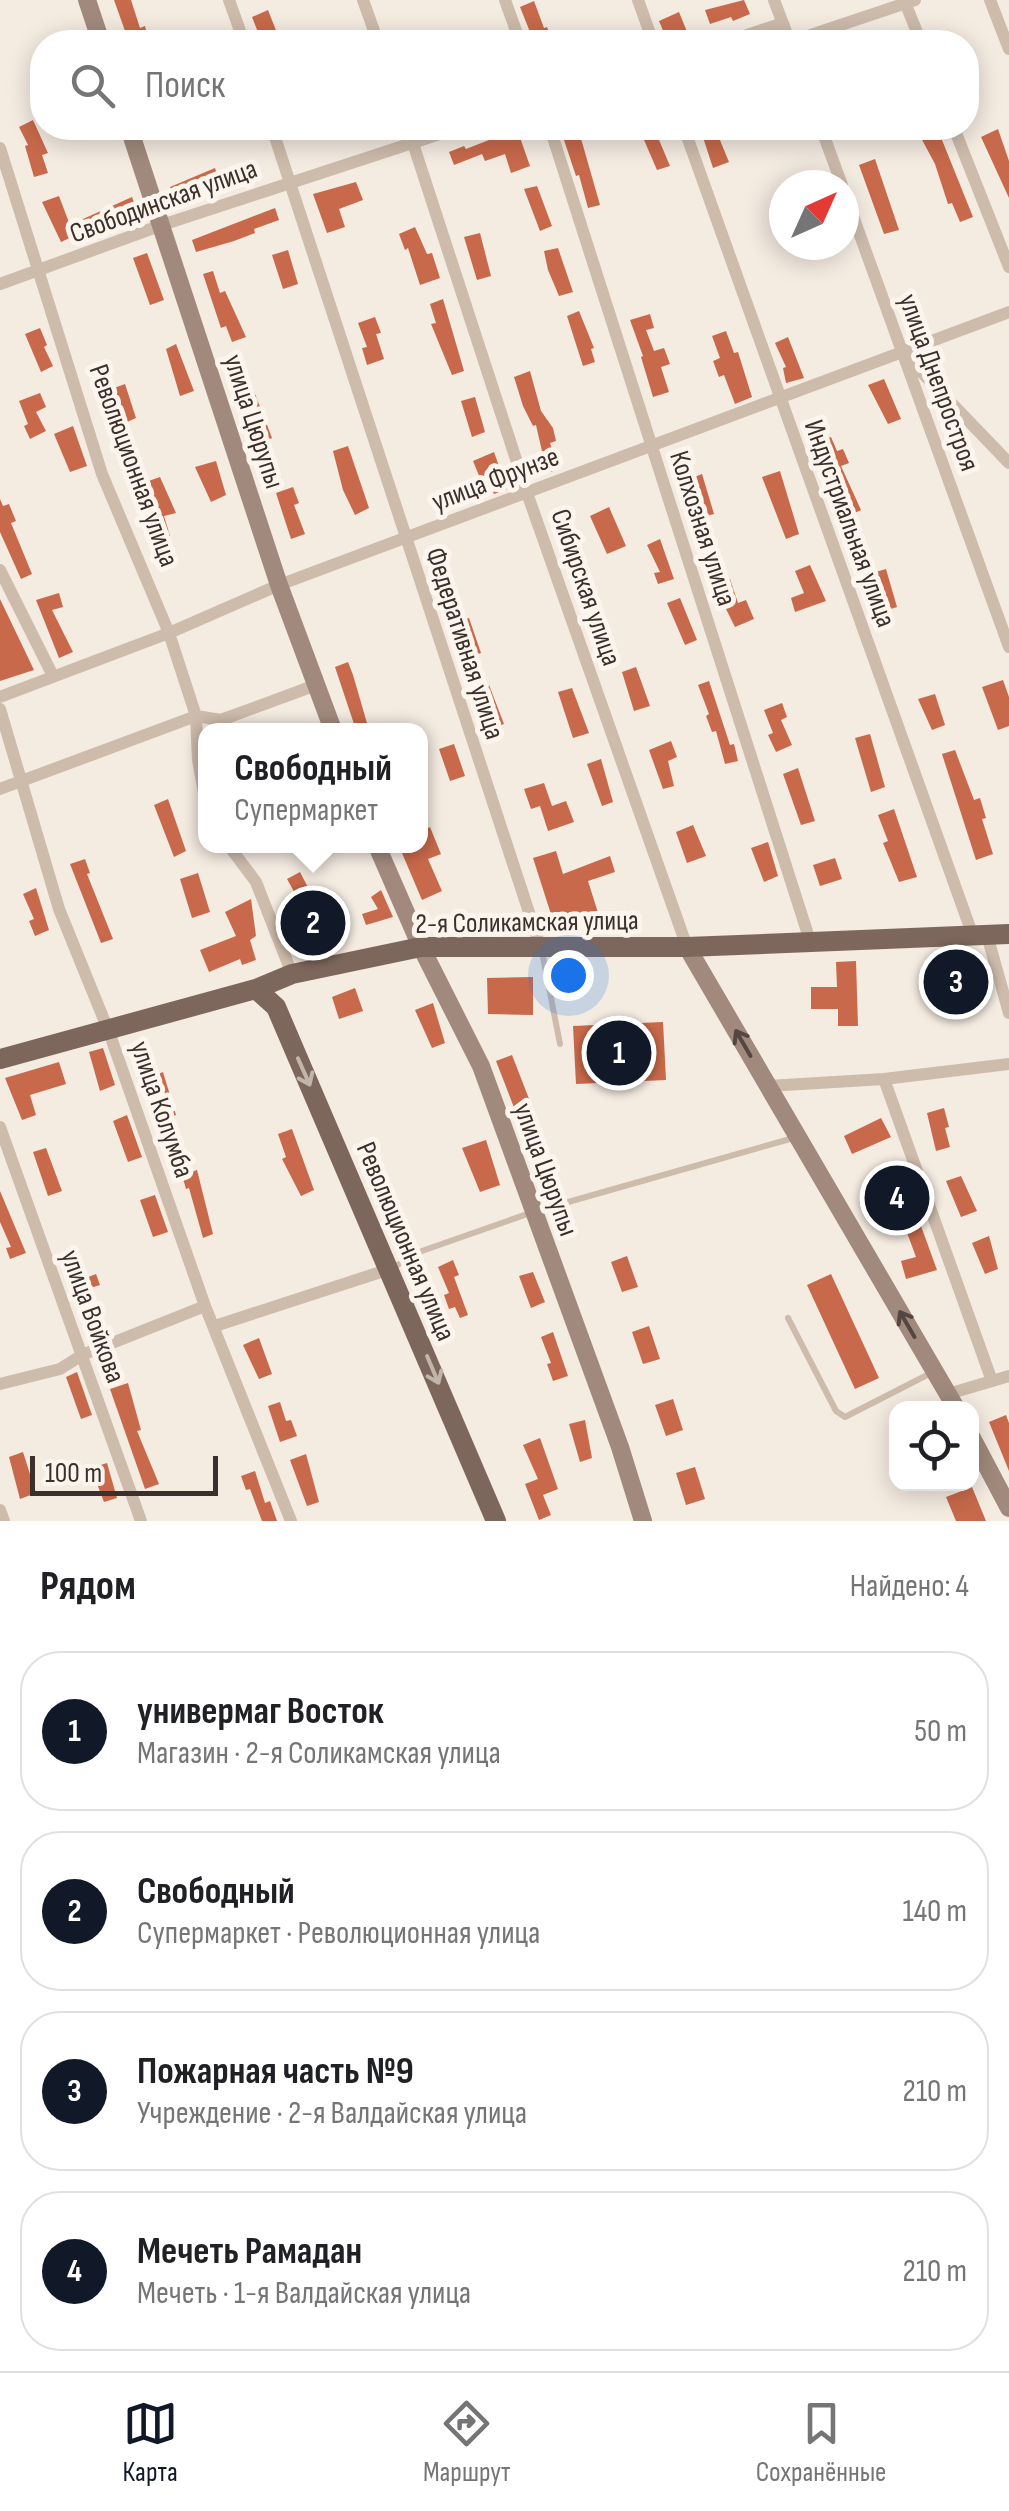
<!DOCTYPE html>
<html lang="ru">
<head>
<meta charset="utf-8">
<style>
  body { margin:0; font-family:"Sofia Sans Condensed",sans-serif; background:#f6f6f6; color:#202124 }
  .controls { position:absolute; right:30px; bottom:30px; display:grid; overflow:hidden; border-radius:20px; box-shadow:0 5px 25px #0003 }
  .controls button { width:90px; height:90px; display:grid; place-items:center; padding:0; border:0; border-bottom:2px solid #e0e0e0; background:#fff; color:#202124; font:50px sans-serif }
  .compass { position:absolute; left:769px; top:170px; width:90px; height:90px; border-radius:50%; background:#fff; box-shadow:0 5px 25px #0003; rotate:45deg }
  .scale { position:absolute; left:30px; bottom:25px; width:188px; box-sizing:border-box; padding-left:10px; border:5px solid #3b302b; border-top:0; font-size:28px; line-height:35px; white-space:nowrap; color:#3b302b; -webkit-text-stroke:8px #fbf5ee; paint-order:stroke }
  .you { position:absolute; left:568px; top:975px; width:35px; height:35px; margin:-25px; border:8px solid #fff; border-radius:50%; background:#1a73e8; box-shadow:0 0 0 15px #1a73e833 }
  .badge { display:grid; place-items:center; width:65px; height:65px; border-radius:50%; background:#111827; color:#fff; font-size:32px; font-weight:700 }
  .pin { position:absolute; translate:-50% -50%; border:5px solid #fff; box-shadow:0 2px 10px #0006 }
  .popup { position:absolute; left:198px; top:723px; width:230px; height:130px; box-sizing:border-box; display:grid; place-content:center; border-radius:20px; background:#fff; filter:drop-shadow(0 2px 8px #0005); font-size:32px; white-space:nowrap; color:#757577 }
  .popup b { font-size:38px; color:#202124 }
  .popup::after { content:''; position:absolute; left:50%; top:100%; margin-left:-20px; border:20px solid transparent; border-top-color:#fff }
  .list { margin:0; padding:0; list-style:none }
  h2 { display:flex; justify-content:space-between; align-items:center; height:130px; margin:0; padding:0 40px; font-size:42px }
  h2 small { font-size:32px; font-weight:400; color:#757577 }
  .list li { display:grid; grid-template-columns:65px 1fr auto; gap:30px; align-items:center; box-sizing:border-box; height:160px; margin:0 20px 20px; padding:0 20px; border:2px solid #e0e0e0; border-radius:40px }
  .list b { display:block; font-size:38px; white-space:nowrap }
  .list p { margin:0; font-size:32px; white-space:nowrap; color:#757577 }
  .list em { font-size:32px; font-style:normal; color:#757577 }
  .icon { flex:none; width:55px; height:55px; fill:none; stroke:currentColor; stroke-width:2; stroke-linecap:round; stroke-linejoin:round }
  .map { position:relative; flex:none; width:1009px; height:1521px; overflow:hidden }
  .search { position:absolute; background:#fff; box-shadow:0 5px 25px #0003; left:30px; right:30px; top:30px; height:110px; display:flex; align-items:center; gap:25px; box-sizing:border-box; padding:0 35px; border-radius:40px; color:#757577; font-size:38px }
  .sheet { height:850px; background:#fff }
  nav { display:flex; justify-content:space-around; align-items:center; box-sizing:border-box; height:140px; border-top:2px solid #e0e0e0; background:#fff; font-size:28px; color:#757577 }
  nav a { display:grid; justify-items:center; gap:5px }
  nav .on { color:#111827 }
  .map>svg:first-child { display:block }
</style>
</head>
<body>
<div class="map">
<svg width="1009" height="1521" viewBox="0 0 1009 1521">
  <rect width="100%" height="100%" fill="#f4ebe1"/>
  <!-- building -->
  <path fill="#c8694b" d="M114,0H131L140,28L145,26L148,37L129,42Z
    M744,0L750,14L733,21L731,17L710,24L705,10Z
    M534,1L544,28L547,27L553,42H534L520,7Z
    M268,10L277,33L285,30L290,42H256L261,40L252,17Z
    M679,12L688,34L668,42L659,21Z
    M33,120L48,153L42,155L48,173L34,177L25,146L28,145L19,127Z
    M570,128H576L582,142L600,205L588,208L579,175L576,176L561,131Z
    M654,128L670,166L657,170L641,133Z
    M700,128H715L729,162L713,168Z
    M517,129L530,166L511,173L505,154L485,161L482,154L454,165L449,152L464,146L466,149Z
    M998,129L1009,161V198L981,137Z
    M938,130L973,217L960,222L952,203L948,204L935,164L920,136Z
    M875,159L899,230L884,234L859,165Z
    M215,168L220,183L175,198L170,187Z
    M356,182L363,200L339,209L345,227L327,233L313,194Z
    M537,186L552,226L540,231L524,189Z
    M59,196L74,236L61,242L42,202Z
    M132,197L138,214L104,228L103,224L88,230L83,219Z
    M275,208L279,220L254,229L255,233L234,241L196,252L192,240Z
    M415,227L427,254L432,253L440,278L420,285L408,248L405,250L399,234Z
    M480,233L491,276L477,280L464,237Z
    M558,248L573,292L559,296L548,270L544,251Z
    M288,250L298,284L283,289L272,255Z
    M147,253L164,300L150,305L133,258Z
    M213,271L220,293L225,291L246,337L232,342L226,326L221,328L203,274Z
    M443,299L464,371L452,375L431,324L436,323L430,304Z
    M579,311L594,348L591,349L595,362L583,366L567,316Z
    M650,314L654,328L646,330L654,351L664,348L670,364L661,367L669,392L653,397L641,357L643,356L630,320Z
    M375,317L381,333L376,334L384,359L367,365L362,348L367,347L358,323Z
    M40,328L47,345L44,347L53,366L41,372L25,334Z
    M726,331L734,353L738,352L752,397L735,404L724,375L719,377L713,361L720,358L712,336Z
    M788,337L804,378L786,383L783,368L786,367L775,343Z
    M176,344L194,391L180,396L166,349Z
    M530,371L541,411L553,428L556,441L550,443L559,469L547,473L536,425L533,426L523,406L514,377Z
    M884,379L901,419L888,424L868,385Z
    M125,384L136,418L118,426L106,391Z
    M254,391L272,438L260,443L240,396Z
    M40,393L46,407L36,412L46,431L30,439L24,426L28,424L19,401Z
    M475,397L485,432L472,437L461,401Z
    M73,426L87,466L70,472L54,434Z
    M831,437L837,451L843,449L849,463L841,466L861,510L846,517L817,443Z
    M348,446L369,508L355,515L343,490L333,451Z
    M494,452L507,489L494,494L487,475L480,478L473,461Z
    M216,461L226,495L211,502L195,467Z
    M780,471L799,534L786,539L762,477Z
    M702,474L714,514L694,519L682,482Z
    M160,477L176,513L164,516L170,536L156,541L151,526H154L140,484Z
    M293,487L299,503L294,505L305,534L291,539L276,493Z
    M0,499L3,506L9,504L16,521L11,523L32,574L21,579L0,532Z
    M609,507L626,546L607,554L590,516Z
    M660,539L674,579L658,584L654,573L660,572L647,545Z
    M810,565L826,601L795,612L791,598L804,593L795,571Z
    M886,569L897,607L882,612L869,574Z
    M730,579L738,603L746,600L754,619L735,627L714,585Z
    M59,593L63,607L52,610L73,652L59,658L36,600Z
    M680,598L697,640L685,645L667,603Z
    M0,599L34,670L0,681Z
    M469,618L481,653L463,659L452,624Z
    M348,662L353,675L369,730H356L335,667Z
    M636,667L650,706L634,711L622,672Z
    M1003,680L1009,697V726L998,730L982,687Z
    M709,681L730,745L734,744L738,761L725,764L716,731L712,732L706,716L709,714L698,685Z
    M489,685L504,724L489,729L476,689Z
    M572,688L589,733L573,738L558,692Z
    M935,694L945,725L932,730L918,699Z
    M782,703L787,717L781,720L792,745L776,752L768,735L773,733L764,710Z
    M870,734L885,787L871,792L855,738Z
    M671,741L677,757L668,761L674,786L663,789L649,750Z
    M454,744L465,776L450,781L439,749Z
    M955,750L974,800L980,798L986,818L982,819L993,854L976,860L942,754Z
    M601,759L613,802L602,806L587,764Z
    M798,768L815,821L801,825L783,774Z
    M544,783L552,806L566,801L574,822L548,831L540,806L531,809L524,789Z
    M168,799L186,851L174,857L154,805Z
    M894,809L917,877L899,882L883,843L888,841L878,815Z
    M693,825L706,856L687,863L676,832Z
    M430,827L441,854L428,859L442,891L422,900L399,846H420V831Z
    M768,842L778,876L764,882L751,848Z
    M556,851L563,874L610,856L615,872L588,881L600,919L557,933L533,858Z
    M835,858L842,879L820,886L813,865Z
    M85,859L90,873L87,874L113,939L101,943L70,864Z
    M300,872L315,901L324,897L338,936L309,947L305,942H299L288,911L302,906L287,879Z
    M198,873L210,912L192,918L180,879Z
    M36,888L49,930L35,936L29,921L34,919L23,894Z
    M381,890L393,917L366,925L362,914L378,909L371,897Z
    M251,899L256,936L250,940L256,960L242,965L240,959L209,972L200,950L236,936L225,912Z
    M856,961L858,1026H838V1009H811V987H837L836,962Z
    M981,963L983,998L931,1001L928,966Z
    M533,977V1015L488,1014L487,978Z
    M355,988L363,1011L339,1019L332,997Z
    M433,1003L445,1043L432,1048L415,1010Z
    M663,1022L666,1080L576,1084L573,1026Z
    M103,1048L115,1085L100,1091L89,1052Z
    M512,1055L538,1122L522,1128L496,1061Z
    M59,1062L66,1084L30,1095L36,1115L22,1120L5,1078Z
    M163,1072L176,1115L161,1120L147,1078Z
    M944,1108L949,1127L945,1128L950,1147L936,1151L927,1113Z
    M127,1115L142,1157L128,1162L113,1121Z
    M881,1118L891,1137L852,1154L844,1136Z
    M292,1129L314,1190L301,1196L282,1159L286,1157L278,1134Z
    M486,1140L500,1185L480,1192L462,1148Z
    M46,1148L62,1191L48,1196L33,1152Z
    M197,1170L213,1234L203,1238L189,1188L186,1189L182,1175Z
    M961,1176L977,1211L961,1217L946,1181Z
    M905,1182L937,1270L906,1279L901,1261L916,1257L899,1211L889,1215L880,1192Z
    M0,1191L26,1253L10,1259L6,1248L11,1247L0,1222Z
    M155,1195L168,1232L153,1237L140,1200Z
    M989,1236L998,1269L985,1274L972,1243Z
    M627,1256L638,1287L622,1292L611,1262Z
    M81,1258L86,1278L96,1274L100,1285L77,1292L66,1262Z
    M453,1260L459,1275L454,1277L468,1315L460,1318L455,1307L449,1309L444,1295L449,1293L438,1267Z
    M533,1272L545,1302L531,1308L519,1276Z
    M831,1274L879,1378L855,1389L807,1285Z
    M649,1326L660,1359L643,1364L632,1332Z
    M553,1332L568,1376L553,1381L547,1364L551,1363L541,1337Z
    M259,1338L272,1374L259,1379L243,1345Z
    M77,1372L92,1415L81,1419L66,1377Z
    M128,1383L141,1430L137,1431L159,1484L145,1489L110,1389Z
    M673,1399L683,1430L666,1436L655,1405Z
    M280,1402L286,1421L291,1420L297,1436L280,1442L268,1406Z
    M1006,1415L1009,1423V1471L989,1422Z
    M585,1420L592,1458L580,1462L569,1424Z
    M540,1438L558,1489L543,1495L551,1515L539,1520L525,1484L538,1479L523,1445Z
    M23,1452L36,1493L20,1499L9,1457Z
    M306,1454L319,1502L307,1506L290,1460Z
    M107,1463L117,1498L104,1502L91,1468Z
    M695,1467L705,1499L686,1505L676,1473Z
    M255,1471L265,1503L270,1501L277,1521H262L250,1489L246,1490L241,1476Z
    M972,1487L986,1521H956L946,1497Z"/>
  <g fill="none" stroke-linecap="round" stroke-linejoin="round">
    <!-- lane -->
    <path stroke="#cdbbac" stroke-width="6" d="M542,952L560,1044
      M391,1269L419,1252L533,1212L797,1137
      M788,1318L836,1411L845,1417L933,1372"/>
    <!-- street -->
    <path stroke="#cdbbac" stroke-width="12" d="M229,0L244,42
      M363,0L378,42
      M505,0L520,42
      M638,0L653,42
      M774,0L790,42
      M904,0L921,42
      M990,0L1009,49
      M726,42L783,23
      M790,42L915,0
      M272,128L540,946
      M408,128L527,493L687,947
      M550,128L811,944
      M684,128L973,936
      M821,128L842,185
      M954,128L1009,267
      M0,148L102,474L169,633L196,716L198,760L206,804
      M844,191L1009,647
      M0,284L162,225L458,128
      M908,358L1009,463
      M0,570L53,676
      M0,697L169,633L279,585L1009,312
      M0,709L59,909L109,1032L205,1306L291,1521
      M0,789L196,716L221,720L316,685
      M229,846L256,882L292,974
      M987,935L1009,1013
      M884,1079L992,1381
      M768,1086L884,1079L1009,1064
      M0,1127L141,1521
      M215,1326L390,1269
      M0,1384L60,1369L82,1355L205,1306
      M948,1394L1009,1376
      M0,1510L4,1521"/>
    <!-- secondary -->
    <path stroke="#a18a7d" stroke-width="18" d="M87,0L101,42
      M129,128L279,585L333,730
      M377,846L421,947L481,1066L620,1447L643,1521
      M687,947L956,1408
      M972,1438L1009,1508"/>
    <!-- primary -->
    <path stroke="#7d675c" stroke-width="20" d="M256,989L276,1007L496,1521
      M0,1059L256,989L292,974L421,947H687L1009,934"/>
  </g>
  <!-- one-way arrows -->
  <defs><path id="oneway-shaft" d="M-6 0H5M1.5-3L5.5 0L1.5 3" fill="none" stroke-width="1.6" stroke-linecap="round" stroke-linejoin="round" transform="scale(2.5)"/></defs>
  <g stroke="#544640">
    <use href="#oneway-shaft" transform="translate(743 1043) rotate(-120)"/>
    <use href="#oneway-shaft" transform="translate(907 1324) rotate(-120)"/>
  </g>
  <g stroke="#c2b5ac">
    <use href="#oneway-shaft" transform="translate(304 1072) rotate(66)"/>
    <use href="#oneway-shaft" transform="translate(433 1370) rotate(67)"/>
  </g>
  <g text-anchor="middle" stroke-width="10" stroke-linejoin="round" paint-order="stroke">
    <!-- street labels -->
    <g font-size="28" fill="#3b302b" stroke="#fbf5ee">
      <text transform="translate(163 200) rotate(-20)" y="10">Свободинская улица</text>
      <text transform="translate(940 382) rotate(70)" y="10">улица Днепростроя</text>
      <text transform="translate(255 421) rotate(72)" y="10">улица Цюрупы</text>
      <text transform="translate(135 465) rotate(70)" y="10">Революционная улица</text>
      <text transform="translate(495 478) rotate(-21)" y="10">улица Фрунзе</text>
      <text transform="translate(851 523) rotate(70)" y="10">Индустриальная улица</text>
      <text transform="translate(704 528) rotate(72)" y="10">Колхозная улица</text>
      <text transform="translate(587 587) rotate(71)" y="10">Сибирская улица</text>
      <text transform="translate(466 643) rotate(72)" y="10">Федеративная улица</text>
      <text transform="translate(527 921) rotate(-1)" y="10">2-я Соликамская улица</text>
      <text transform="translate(163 1109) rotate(71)" y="10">улица Колумба</text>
      <text transform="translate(547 1169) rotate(70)" y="10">улица Цюрупы</text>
      <text transform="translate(407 1241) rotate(67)" y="10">Революционная улица</text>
      <text transform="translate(94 1316) rotate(70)" y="10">улица Войкова</text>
    </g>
  </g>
</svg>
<div class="controls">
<button><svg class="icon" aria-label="locate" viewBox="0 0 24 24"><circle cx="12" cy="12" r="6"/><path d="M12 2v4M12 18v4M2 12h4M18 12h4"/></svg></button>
</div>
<svg class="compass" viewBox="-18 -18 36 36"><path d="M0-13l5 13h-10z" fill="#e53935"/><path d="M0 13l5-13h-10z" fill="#757577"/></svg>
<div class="scale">100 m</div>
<div class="you"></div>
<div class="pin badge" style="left:619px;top:1053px">1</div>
<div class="pin badge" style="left:313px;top:923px">2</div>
<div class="popup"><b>Свободный</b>Супермаркет</div>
<div class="pin badge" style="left:956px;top:982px">3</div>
<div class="pin badge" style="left:897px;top:1198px">4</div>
<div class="search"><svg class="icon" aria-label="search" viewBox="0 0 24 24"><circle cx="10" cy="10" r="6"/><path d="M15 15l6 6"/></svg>Поиск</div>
</div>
<section class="sheet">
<h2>Рядом<small>Найдено: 4</small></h2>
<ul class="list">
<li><span class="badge">1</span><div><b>универмаг Восток</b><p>Магазин · 2-я Соликамская улица</p></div><em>50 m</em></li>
<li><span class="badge">2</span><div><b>Свободный</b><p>Супермаркет · Революционная улица</p></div><em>140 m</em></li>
<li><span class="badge">3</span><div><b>Пожарная часть №9</b><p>Учреждение · 2-я Валдайская улица</p></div><em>210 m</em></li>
<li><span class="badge">4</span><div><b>Мечеть Рамадан</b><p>Мечеть · 1-я Валдайская улица</p></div><em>210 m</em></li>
</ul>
</section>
<nav>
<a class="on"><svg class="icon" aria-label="map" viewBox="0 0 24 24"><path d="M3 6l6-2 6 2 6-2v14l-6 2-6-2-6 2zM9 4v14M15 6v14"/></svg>Карта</a>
<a><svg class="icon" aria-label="directions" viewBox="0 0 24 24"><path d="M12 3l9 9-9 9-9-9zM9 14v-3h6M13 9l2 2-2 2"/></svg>Маршрут</a>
<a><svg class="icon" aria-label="saved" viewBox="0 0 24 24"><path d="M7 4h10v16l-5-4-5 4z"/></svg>Сохранённые</a>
</nav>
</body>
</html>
